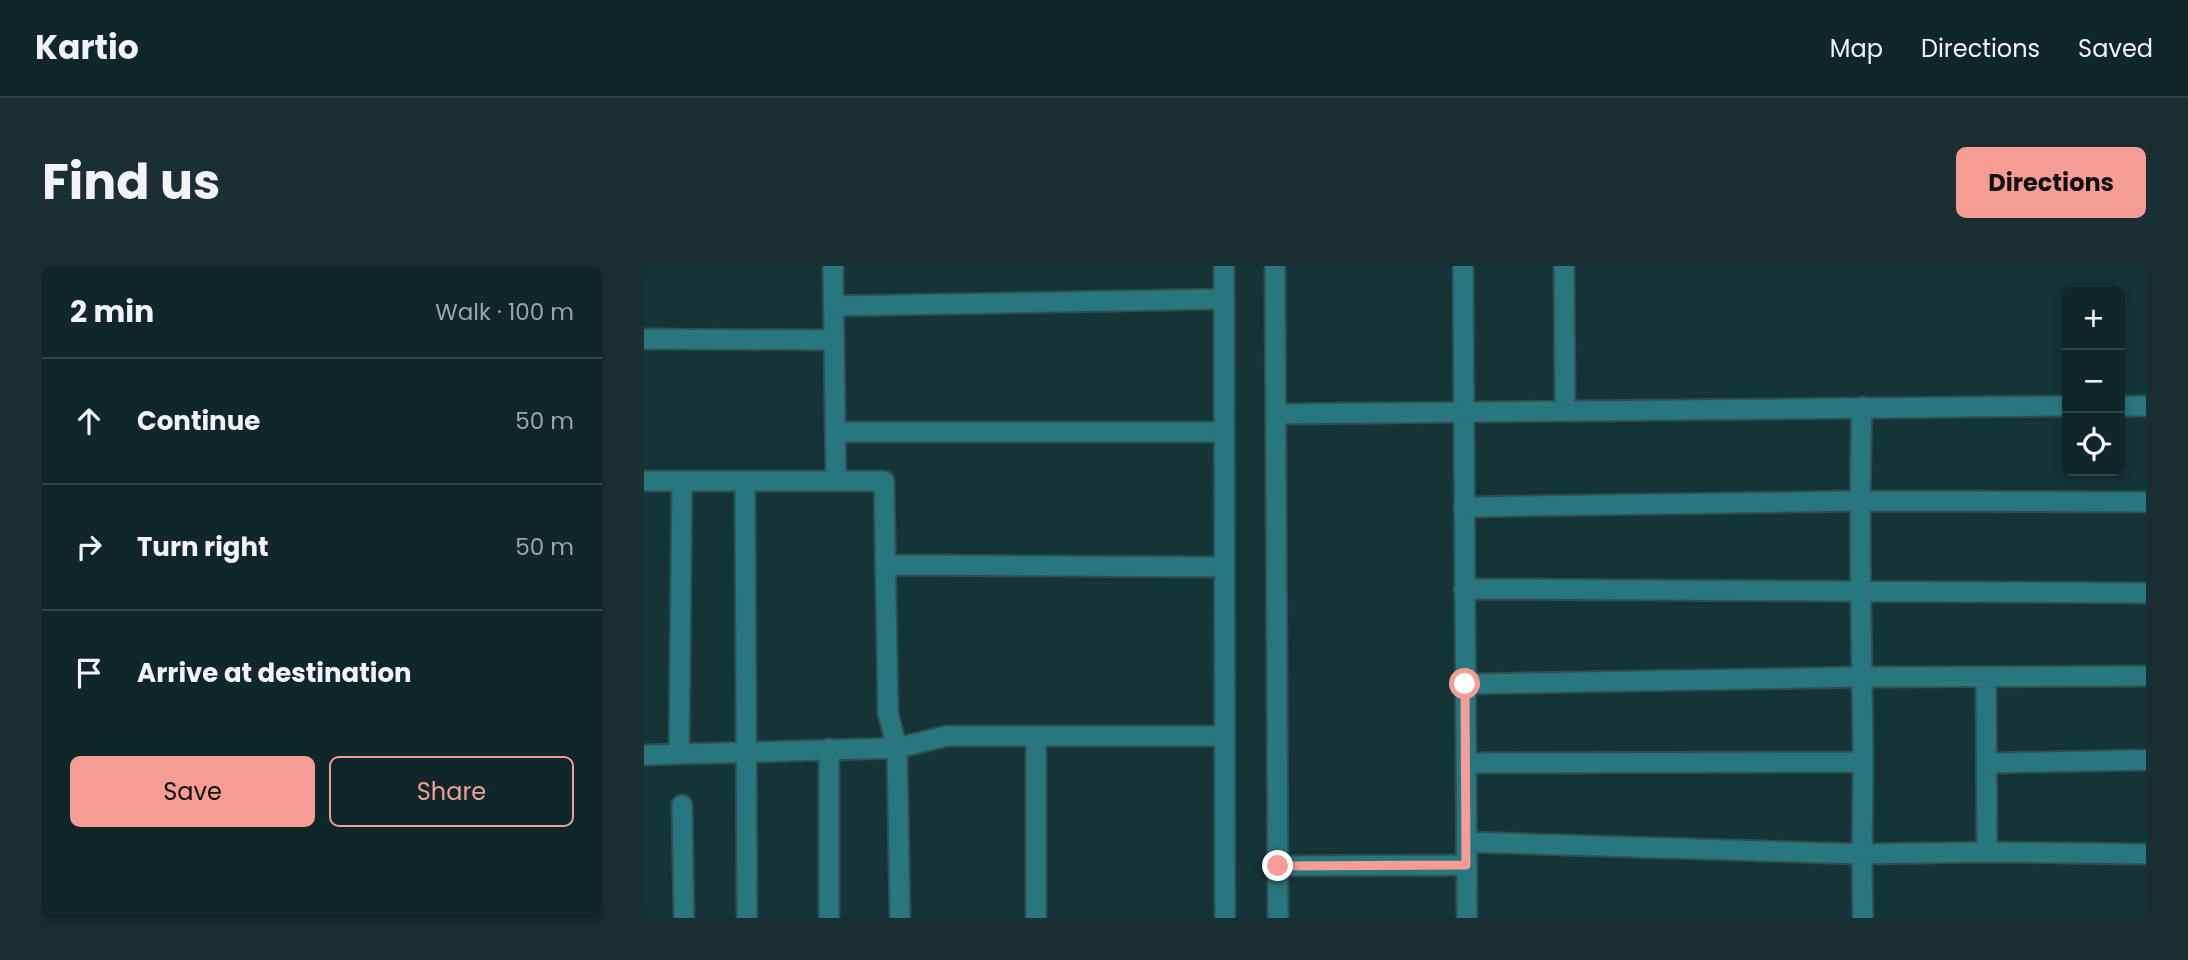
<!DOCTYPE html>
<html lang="en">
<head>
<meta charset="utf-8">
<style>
  body { margin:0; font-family:Poppins,sans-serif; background:#192f32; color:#f1f3f6 }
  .controls { position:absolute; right:21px; top:21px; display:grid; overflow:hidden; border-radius:10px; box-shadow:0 4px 10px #0003 }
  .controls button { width:63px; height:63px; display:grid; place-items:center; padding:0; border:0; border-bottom:2px solid #304447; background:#10272a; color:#f1f3f6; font:35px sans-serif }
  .stop { position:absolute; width:21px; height:21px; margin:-16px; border:5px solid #f59c95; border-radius:50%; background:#fff }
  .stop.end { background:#f59c95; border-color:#fff; box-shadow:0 2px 7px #0008 }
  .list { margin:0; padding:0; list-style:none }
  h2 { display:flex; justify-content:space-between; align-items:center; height:91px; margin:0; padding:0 28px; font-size:30px }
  h2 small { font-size:23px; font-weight:400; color:#9ca5a8 }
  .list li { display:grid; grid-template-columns:46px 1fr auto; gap:21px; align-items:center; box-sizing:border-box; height:126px; padding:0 28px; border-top:2px solid #304447 }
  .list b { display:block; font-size:26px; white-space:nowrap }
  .list em { font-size:23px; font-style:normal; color:#9ca5a8 }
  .actions { display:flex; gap:14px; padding:21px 28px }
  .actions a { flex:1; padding:16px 0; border:2px solid #f59c95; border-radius:10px; text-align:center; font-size:24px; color:#f59c95 }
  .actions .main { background:#f59c95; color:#111 }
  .icon { flex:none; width:38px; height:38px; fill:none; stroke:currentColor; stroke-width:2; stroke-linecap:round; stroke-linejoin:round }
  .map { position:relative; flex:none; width:1502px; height:652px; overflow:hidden; border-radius:10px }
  header { display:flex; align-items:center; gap:42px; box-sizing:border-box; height:98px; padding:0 35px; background:#10272a; border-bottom:2px solid #304447 }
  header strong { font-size:33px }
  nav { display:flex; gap:38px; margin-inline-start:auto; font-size:24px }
  .intro { display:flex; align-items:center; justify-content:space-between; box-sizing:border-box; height:168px; padding:0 42px }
  h1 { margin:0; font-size:49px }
  .button { padding:18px 32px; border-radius:10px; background:#f59c95; color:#111; font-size:24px; font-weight:700 }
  main { display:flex; gap:42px; padding:0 42px }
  aside { flex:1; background:#10272a; border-radius:10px; box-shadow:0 4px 10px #0003 }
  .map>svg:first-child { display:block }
</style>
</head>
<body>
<header>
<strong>Kartio</strong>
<nav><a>Map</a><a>Directions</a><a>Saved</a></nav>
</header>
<div class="intro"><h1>Find us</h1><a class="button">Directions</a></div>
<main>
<aside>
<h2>2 min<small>Walk · 100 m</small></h2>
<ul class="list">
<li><svg class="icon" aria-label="ahead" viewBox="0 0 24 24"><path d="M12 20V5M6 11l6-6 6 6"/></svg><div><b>Continue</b></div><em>50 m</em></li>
<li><svg class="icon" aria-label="right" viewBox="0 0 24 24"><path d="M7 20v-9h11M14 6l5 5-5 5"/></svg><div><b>Turn right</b></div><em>50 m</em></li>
<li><svg class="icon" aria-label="arrive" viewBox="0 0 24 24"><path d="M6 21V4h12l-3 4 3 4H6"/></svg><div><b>Arrive at destination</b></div></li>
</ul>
<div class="actions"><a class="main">Save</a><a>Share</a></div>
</aside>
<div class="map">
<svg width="1502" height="652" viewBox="0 0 1502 652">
  <rect width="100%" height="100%" fill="#153438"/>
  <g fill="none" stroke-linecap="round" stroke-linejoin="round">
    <!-- minor casing -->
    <g stroke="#2f5053" stroke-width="23">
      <path id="minor" d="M189,0L192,215
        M819,0L823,652
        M920,0L921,145
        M190,40L580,33
        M0,73L190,74
        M1218,141C1214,259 1218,375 1219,492C1219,546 1217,599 1219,652
        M191,166H580
        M0,215H240L244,447L253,482L256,652
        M101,215L103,652
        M820,241L1215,235L1502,236
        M241,299L580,301
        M820,323L1502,327
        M1342,412L1343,586
        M821,418L1218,411L1502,410
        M392,470V652
        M185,483V652
        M35,488L38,215
        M0,489L253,482L303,470H581
        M822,497L1219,496
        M1343,497L1502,494
        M38,539L40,652
        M822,576L1217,588L1343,586L1502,588
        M634,600L822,599"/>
    </g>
    <!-- tertiary casing -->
    <g stroke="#2f5053" stroke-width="23">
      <path id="tertiary" d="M1476,140H1502
        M632,148L1423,140"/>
    </g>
    <!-- secondary casing -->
    <g stroke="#2f5053" stroke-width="23">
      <path id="secondary" d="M580,0L581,652
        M631,0L634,652"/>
    </g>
    <!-- minor -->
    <use href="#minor" stroke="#28777e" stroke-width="19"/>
    <!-- tertiary -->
    <use href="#tertiary" stroke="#28777e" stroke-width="19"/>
    <!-- secondary -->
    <use href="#secondary" stroke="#28777e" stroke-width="19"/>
  </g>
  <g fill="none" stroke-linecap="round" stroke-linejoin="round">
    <!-- route -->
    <path stroke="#f59c95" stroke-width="9" d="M634,600L822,599L821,418"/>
  </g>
</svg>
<div class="controls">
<button>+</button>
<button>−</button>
<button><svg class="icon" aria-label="locate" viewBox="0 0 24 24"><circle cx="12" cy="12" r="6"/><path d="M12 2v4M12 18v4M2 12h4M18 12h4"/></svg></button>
</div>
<div class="stop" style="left:821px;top:418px"></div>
<div class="stop end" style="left:634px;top:600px"></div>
</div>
</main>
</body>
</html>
